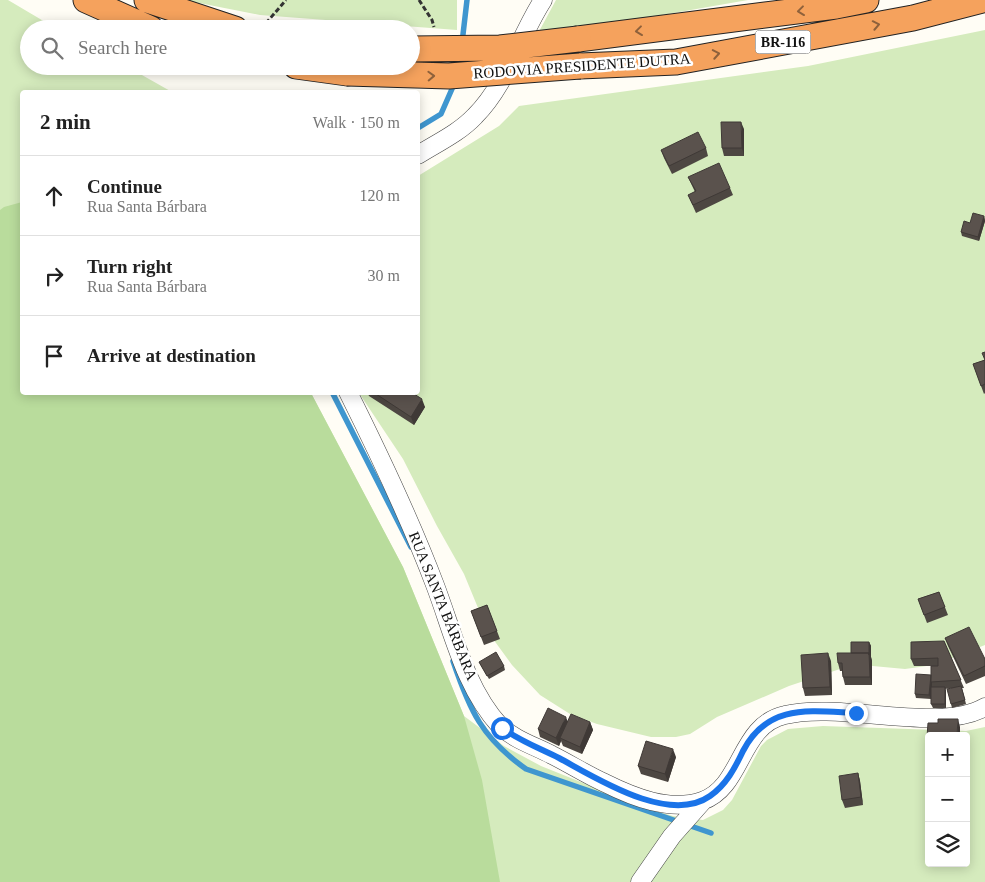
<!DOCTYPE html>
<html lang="en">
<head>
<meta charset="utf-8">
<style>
  body { margin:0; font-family:Georgia,serif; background:#f6f6f6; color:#222 }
  .controls { position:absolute; right:15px; bottom:15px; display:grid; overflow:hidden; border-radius:5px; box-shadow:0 2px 12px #0003 }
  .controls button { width:45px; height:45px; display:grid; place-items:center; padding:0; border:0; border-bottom:1px solid #e0e0e0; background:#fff; color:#222; font:25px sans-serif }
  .stop { position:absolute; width:15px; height:15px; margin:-11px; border:4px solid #1a73e8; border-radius:50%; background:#fff }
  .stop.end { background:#1a73e8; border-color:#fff; box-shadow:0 1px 5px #0008 }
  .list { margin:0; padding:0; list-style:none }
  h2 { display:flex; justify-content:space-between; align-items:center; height:65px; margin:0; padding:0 20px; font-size:21px }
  h2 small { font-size:16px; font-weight:400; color:#767676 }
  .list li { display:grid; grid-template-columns:32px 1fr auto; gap:15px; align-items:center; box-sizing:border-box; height:80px; padding:0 20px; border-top:1px solid #e0e0e0 }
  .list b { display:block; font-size:19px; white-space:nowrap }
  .list p { margin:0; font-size:16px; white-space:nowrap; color:#767676 }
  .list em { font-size:16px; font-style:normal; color:#767676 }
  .icon { flex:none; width:28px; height:28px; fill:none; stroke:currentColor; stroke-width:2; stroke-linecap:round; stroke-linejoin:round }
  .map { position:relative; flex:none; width:985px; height:882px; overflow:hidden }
  .search { position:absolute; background:#fff; box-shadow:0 2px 12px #0003; left:20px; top:20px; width:400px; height:55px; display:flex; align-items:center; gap:12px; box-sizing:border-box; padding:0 18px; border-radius:28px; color:#767676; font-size:19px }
  .panel { position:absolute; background:#fff; box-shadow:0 2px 12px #0003; left:20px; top:90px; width:400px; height:305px; border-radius:5px }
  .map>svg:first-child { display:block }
</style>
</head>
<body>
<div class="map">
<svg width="985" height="882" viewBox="0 0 985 882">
  <rect width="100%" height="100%" fill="#fffdf5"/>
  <!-- green -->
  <path fill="#d5ebbd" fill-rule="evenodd" d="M0,0H8L57,29H29V66H126L172,92H22V392L311,393L403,567L464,716L504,746L541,766L648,809L673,816L703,820L723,810L732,800L761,746L767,740L788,729L823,726L966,731L985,727V882H0ZM929,736H966V863H929Z
    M184,0H457V30L260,15Z
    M556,0H748L536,37Z
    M985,30V645L934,665L905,669L862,665L840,669L789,686L717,717L690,734L676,737H651L597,724L570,714L540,695L512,665L488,632L464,574L437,526L403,459L359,393L418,392V176L499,126L519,106L808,66Z"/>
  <!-- forest -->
  <path fill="#b9dc9c" d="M22,202V392L311,393L403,567L464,716L482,780L500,882H0V210L4,207Z"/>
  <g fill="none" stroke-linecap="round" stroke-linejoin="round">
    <!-- stream -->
    <path stroke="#3f96cf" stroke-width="5.5" d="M462,43L467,0
      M418,128L441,114L455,82
      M332,392L411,547
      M453,661C470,711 482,738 526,769L711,833"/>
    <!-- minor casing -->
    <g stroke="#444" stroke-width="19">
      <path id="minor" d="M418,155C437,143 459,133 475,116C507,84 519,37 543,0
        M348,392C380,456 410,519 435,585C453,632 465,688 500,726C515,740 535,746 552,755C570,764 587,775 605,783C633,797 670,812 702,801C743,787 739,725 785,715C841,701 938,734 985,707
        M640,882L672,836L703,801"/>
    </g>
    <!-- highway casing -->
    <g stroke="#222" stroke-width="27">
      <path id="highway" d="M86,0L151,29
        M147,0L235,29
        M578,39L836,6L866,0
        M296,66L347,73
        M580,66L676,62L913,18L982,0"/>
    </g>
    <!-- path -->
    <path stroke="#333" stroke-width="3" stroke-dasharray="5 2.5" stroke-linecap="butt" d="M419,0L432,20L434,27
      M261,29L286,0"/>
    <!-- minor -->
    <use href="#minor" stroke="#fff" stroke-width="18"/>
    <!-- highway -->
    <use href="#highway" stroke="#f5a25d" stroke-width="25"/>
    <!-- highway-bridge casing -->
    <g stroke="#222" stroke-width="27" stroke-linecap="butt">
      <path id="highway-bridge" d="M411,49L500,48L578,39
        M347,73L449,76L580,66"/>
    </g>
    <!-- highway-bridge -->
    <use href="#highway-bridge" stroke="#f5a25d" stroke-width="25"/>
  </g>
  <!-- wall -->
  <path fill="#4d4742" d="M744,129V156H724L722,148Z
    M706,148L708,156L672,174L664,158L661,150Z
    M688,177L730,188L733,195L696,213L688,195L695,192Z
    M984,216L985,221L979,241L962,236L961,232L970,223Z
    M985,352V393L984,394L973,364L985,360Z
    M367,392H411L425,407L414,425L369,396Z
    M939,592L948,615L927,623L918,599Z
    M487,605L500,639L484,645L471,611Z
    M945,638L985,659V676L966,684L948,646Z
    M944,641L964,688H962L966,704L952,708L951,704V688L945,689L946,691V708H933L931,704V691V699L916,698L915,694L931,675V666H914L911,659Z
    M869,642L871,646V657L872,661V685H845L843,677L842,671H840L838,663L851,653Z
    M831,661L832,695L805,696L803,688Z
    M479,662L504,666L505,670L489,679Z
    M568,721L590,722L593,730L582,754L563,746L561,741L559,746L540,737L538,729Z
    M676,757L668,782L641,774L638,766Z
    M858,773L860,781L863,805L845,808L842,800Z"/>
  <!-- shaded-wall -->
  <path fill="#3f3936" d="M741,122L744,129V156L742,148Z
    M984,216L985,221L979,241L978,237Z
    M422,399L425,407L414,425L411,417Z
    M869,642L871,646V657L872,661V685L870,677Z
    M828,653L831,661L832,695L830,687Z
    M931,675L932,684L931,699L929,695Z
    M945,687L946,691V708L945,704Z
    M566,717L569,725L560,738L561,741L559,746L556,738Z
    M958,719L960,727V736H957Z
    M590,722L593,730L582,754L580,747Z
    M673,749L676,757L668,782L665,774Z
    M858,773L860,781L863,805L861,797Z"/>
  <!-- building -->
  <path fill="#5a524d" stroke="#3f3936" d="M721,122H741L742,148H722Z
    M698,132L706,148L669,166L661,150Z
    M719,163L730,188L693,205L688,195L696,191L688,177Z
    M973,213L984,216L978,237L961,232L964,221L970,223Z
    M985,352V384L981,386L973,364L985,360L982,353Z
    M373,392H411L422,399L411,417Z
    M939,592L945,607L924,615L918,599Z
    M487,605L497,631L481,637L471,611Z
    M969,627L985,659V666L964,676L945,638Z
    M944,641L961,680L931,682V666H938V658L911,659V642Z
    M851,642H869V655V653H851Z
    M496,652L504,666L487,676L479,662Z
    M828,653L830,687L803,688L801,655Z
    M837,653H869L870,677H843L842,663H838Z
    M916,674L931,675L929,695L915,694Z
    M961,686L965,700L951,704L947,689Z
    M931,687H945V704H931Z
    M548,708L566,717L556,738L538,729Z
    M571,714L590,722L580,747L560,738Z
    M938,719H958L957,736H929V737H927L928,723H938Z
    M646,741L673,749L665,774L638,766Z
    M858,773L861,797L842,800L839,776Z"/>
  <!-- one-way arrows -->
  <defs><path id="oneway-chevron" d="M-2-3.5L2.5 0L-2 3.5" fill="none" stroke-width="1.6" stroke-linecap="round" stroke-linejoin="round" transform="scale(1.25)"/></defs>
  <g stroke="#8e613b">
    <use href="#oneway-chevron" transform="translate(801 11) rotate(173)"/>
    <use href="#oneway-chevron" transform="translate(876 25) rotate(-11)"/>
    <use href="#oneway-chevron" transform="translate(639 31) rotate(173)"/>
    <use href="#oneway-chevron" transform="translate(716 54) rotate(-10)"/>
    <use href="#oneway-chevron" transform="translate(431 76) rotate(-2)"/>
  </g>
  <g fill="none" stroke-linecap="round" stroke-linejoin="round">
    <!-- route -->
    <path stroke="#1a73e8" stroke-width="6" d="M502,728C520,741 539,748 559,758C596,778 669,825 710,796C726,785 735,768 743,751C768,703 810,711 856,713"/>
  </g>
  <g text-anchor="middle" stroke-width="5" stroke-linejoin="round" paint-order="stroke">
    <!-- shield labels -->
    <rect fill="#fff" stroke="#585858" stroke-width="1" x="755.5" y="30.5" width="55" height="23" rx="4"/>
    <g font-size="14" font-weight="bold" fill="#111">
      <text x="783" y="47">BR-116</text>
    </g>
    <!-- street labels -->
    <g font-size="15" fill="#111" stroke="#fff">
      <text transform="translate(582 66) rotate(-4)" y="5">RODOVIA PRESIDENTE DUTRA</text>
      <text transform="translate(443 606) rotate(68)" y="5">RUA SANTA BÁRBARA</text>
    </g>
  </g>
</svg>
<div class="controls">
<button>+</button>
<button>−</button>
<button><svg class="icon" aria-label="layers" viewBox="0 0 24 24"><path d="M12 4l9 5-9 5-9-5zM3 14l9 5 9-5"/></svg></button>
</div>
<div class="stop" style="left:502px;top:728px"></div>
<div class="stop end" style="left:856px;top:713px"></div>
<div class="search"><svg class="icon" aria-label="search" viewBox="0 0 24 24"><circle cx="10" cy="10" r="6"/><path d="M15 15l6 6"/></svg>Search here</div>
<section class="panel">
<h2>2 min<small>Walk · 150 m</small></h2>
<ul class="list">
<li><svg class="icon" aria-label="ahead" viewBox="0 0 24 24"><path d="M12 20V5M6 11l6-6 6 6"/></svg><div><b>Continue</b><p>Rua Santa Bárbara</p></div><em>120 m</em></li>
<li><svg class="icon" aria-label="right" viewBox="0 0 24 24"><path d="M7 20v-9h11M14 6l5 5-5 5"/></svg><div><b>Turn right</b><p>Rua Santa Bárbara</p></div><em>30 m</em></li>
<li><svg class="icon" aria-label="arrive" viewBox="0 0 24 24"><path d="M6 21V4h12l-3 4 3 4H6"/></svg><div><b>Arrive at destination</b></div></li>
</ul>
</section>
</div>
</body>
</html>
